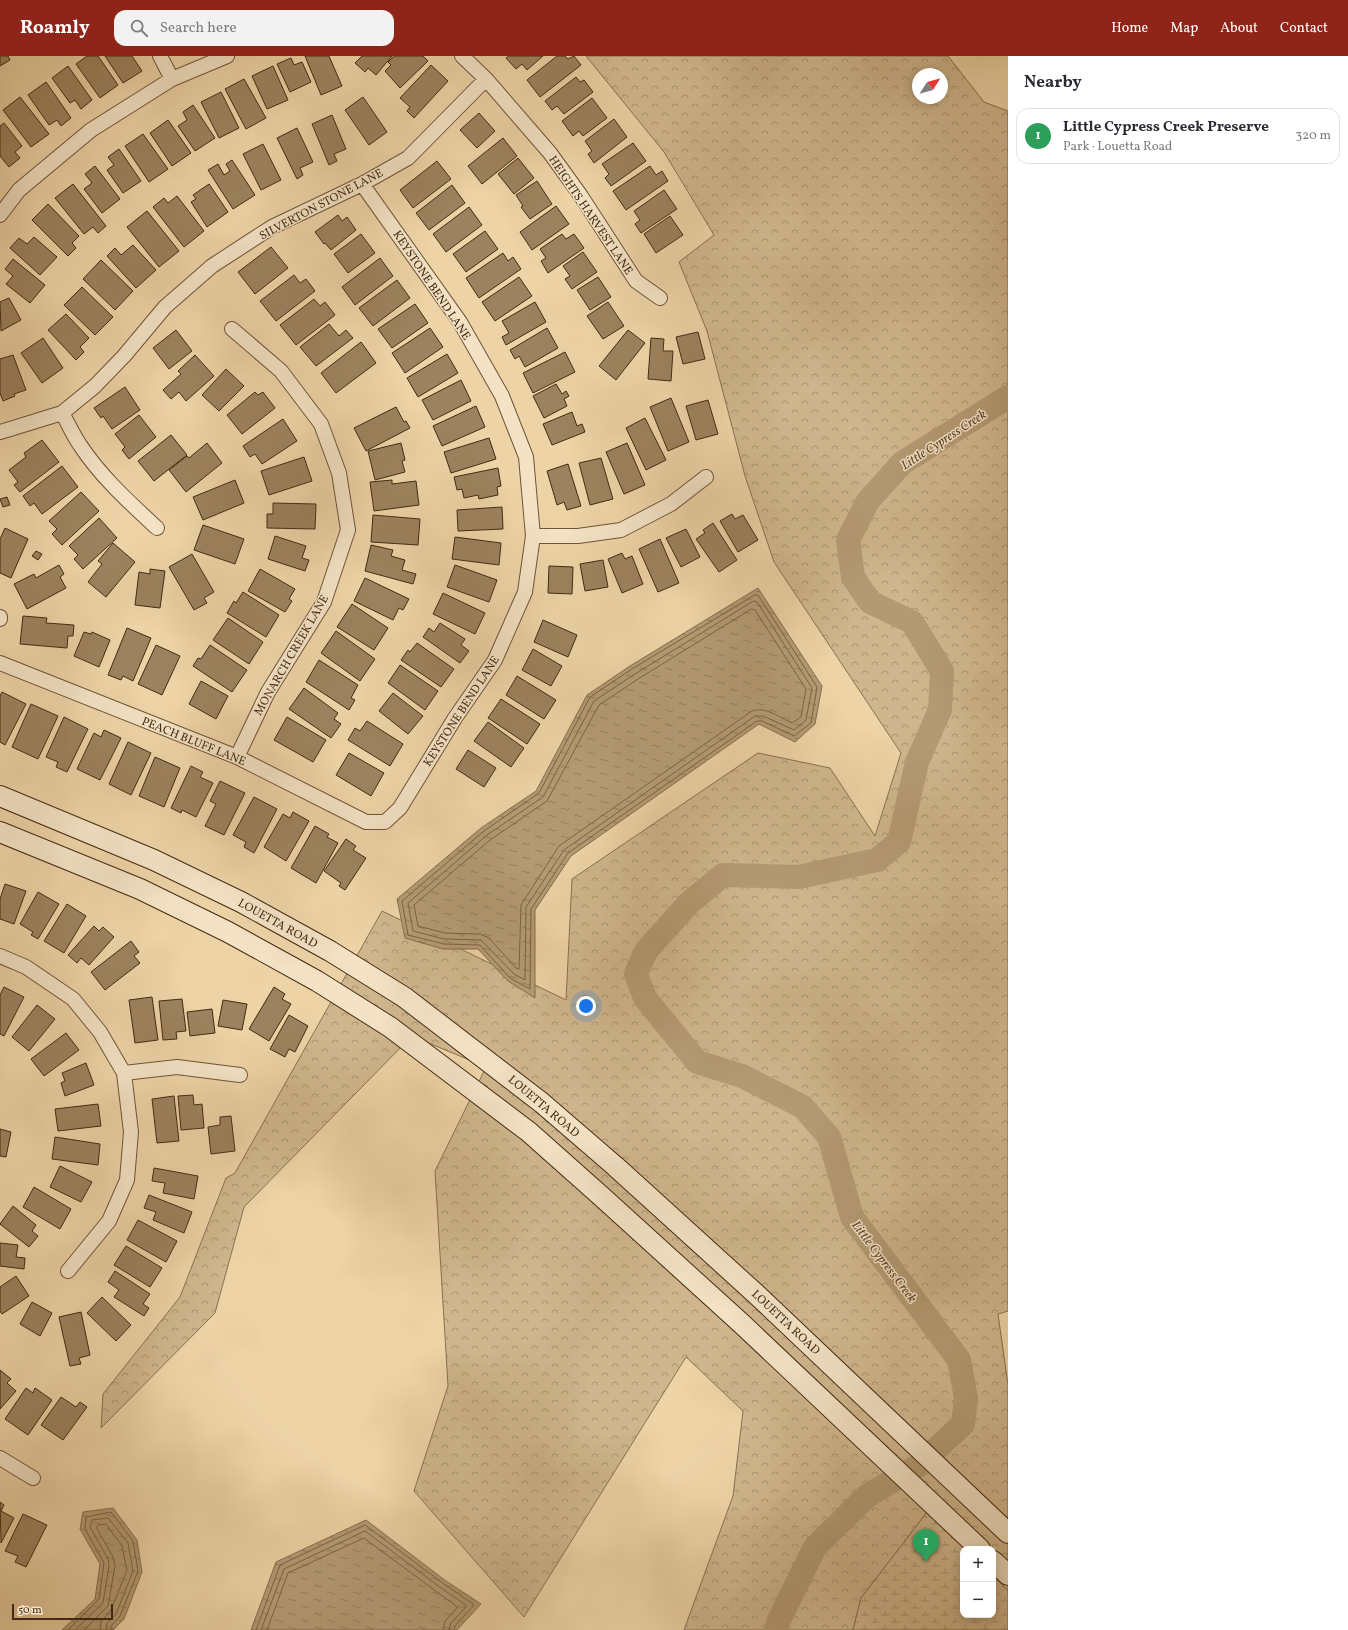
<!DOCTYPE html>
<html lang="en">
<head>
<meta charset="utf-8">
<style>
  body { margin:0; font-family:Vollkorn,serif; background:#f2f2f3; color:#2b2b33 }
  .controls { position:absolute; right:12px; bottom:12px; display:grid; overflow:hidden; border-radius:8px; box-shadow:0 2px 10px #0003 }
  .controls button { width:36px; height:36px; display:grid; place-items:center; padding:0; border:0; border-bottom:1px solid #e1e1e2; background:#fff; color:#2b2b33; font:20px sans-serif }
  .compass { position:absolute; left:912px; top:12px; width:36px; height:36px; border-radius:50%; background:#fff; box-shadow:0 2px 10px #0003; rotate:54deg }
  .scale { position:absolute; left:12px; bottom:10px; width:101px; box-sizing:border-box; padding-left:4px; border:2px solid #452a11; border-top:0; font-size:11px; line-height:14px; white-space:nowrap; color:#452a11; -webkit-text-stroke:3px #f3e2c5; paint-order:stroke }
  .you { position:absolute; left:586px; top:950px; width:14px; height:14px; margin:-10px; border:3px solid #fff; border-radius:50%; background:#1a73e8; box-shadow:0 0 0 6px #1a73e833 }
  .badge { display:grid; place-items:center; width:26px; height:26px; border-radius:50%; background:#8f2418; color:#fff; font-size:13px; font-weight:700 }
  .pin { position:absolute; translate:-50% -33px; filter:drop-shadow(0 1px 2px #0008) }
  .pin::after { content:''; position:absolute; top:21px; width:14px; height:12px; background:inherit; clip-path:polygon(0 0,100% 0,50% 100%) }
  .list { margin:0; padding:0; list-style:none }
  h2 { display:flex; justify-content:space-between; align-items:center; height:52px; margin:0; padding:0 16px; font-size:17px }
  h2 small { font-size:13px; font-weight:400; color:#7c7c81 }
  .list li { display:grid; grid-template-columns:26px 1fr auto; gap:12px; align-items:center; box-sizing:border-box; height:56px; margin:0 8px 8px; padding:0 8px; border:1px solid #e1e1e2; border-radius:12px }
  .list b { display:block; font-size:15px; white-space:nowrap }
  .list p { margin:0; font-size:13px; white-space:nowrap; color:#7c7c81 }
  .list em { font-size:13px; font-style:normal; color:#7c7c81 }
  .icon { flex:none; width:22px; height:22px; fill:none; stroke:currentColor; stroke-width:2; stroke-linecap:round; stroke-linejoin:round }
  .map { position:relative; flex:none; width:1008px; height:1574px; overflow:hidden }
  header { display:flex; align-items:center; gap:24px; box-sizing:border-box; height:56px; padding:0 20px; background:#8f2418; color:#fff }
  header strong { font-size:19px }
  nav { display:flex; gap:22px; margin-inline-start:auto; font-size:14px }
  .search { width:280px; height:36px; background:#f2f2f3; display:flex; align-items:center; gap:10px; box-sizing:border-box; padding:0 14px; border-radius:12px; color:#7c7c81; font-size:15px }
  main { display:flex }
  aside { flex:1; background:#fff }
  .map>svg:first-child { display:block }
</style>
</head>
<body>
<header>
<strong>Roamly</strong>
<div class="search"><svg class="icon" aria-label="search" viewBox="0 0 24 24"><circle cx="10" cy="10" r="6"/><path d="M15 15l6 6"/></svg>Search here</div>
<nav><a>Home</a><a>Map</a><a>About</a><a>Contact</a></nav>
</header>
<main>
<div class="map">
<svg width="1008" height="1574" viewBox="0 0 1008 1574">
  <defs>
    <pattern id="forest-crowns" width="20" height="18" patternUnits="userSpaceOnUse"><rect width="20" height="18" fill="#d0b68d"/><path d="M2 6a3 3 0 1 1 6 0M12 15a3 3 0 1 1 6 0" fill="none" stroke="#ab9472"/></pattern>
    <pattern id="wetland-marsh" width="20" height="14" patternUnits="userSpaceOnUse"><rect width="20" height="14" fill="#d0b68d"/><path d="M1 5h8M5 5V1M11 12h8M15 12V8" fill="none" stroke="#ab9472"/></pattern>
    <pattern id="water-ripples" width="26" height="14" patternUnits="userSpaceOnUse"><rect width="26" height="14" fill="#b49a73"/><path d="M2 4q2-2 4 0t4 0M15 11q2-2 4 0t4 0" fill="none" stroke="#947e5d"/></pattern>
  </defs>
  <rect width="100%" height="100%" fill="#edd3a6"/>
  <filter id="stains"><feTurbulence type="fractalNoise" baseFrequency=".005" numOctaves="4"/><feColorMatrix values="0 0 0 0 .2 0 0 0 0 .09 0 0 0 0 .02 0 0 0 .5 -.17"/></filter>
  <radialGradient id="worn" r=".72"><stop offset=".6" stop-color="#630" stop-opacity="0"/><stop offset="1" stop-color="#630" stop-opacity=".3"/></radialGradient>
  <!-- forest -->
  <path fill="url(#forest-crowns)" stroke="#8a704f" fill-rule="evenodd" d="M586,0H948L984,46L1008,55V1255L998,1258L1008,1329V1535L993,1519V1493H969L931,1451L861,1542L853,1574H684L733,1440L743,1355L686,1301L524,1561L414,1435L448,1330L435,1115L486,1011L412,980L244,1151L215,1257L101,1372L103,1338L180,1241L226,1122L235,1117L382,855L566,944L572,823L758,697L830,712L875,780L901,697L774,506L745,420L707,275L679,206L714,179L664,96ZM918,18H942V42H918Z"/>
  <!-- wetland -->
  <path fill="url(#wetland-marsh)" stroke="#8a704f" d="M931,1451L969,1493H963V1559H993V1519L1008,1535V1574H853L861,1542Z"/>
  <!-- water -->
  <path fill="url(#water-ripples)" stroke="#886d4c" d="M758,532L822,630L815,668L795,686L759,668L571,800L535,854V942L508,925L478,893H443L405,882L397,843L481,772L536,735L587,639L630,610Z
    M113,1452L137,1484L142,1516L124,1563L113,1574H62L95,1543L100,1508L80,1473L83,1456Z
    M366,1464L446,1525L481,1548L457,1574H251L276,1506Z"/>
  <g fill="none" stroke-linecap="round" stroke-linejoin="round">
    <!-- shore -->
    <path stroke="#7c6242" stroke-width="1" d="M755,539H758L817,631L811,667L794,680L762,665H757L568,797L531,853L530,933L510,922L480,889L444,888L408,879L402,845L484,775L539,737L590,641L632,613Z
      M754,545L757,546L812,632L806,664L794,674L763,660H755L564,794L526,851L525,924L514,918L481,884L444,883L413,875L408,847L487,779L543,741L594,645L635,618Z
      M752,553L755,554L806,633L801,661L792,667C780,662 766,650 752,655L559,790L521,849L519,913H517L489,882L480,878L445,877L418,870L414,849L490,784L547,745L599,649L638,623Z
      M68,1574L99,1543L104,1507L85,1473L86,1461L111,1456L133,1485L138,1515L120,1560L111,1570V1574
      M75,1574L103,1547L109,1510L108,1503L90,1471L92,1464L108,1462L128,1487L133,1515L116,1558L107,1567L106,1574
      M84,1574L108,1550L115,1510L113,1501L96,1471L98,1469L106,1468L122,1490L127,1514L111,1554L101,1566L100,1574
      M256,1574L280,1509L365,1469L444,1528L473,1548V1550L455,1570L454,1574
      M261,1574L284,1513L365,1475L441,1532L466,1549V1551L451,1567L449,1574
      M267,1574L288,1517L364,1482L456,1550L457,1552L445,1565L443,1574"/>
    <!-- river -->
    <path stroke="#b49a73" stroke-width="24" d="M776,1574L779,1564L815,1491L867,1440L919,1409L963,1368L966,1342L959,1304L852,1161L829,1081L803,1051L742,1020L697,1006L645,942L636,918L646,895L688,848L723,819L799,821L877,804L899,786L917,706L940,654L942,615L912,566L870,546L853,521L848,484L868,445L902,407L1008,341"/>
  </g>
  <!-- building -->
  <path fill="#9c825e" stroke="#452a11" d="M0,0H8L10,4L0,10Z
    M87,0H98L118,29L100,42L76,8Z
    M105,0H132L142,15L123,27Z
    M305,0H329L342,30L321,39Z
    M362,0H392L376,19L368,12L365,16L355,7Z
    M394,0H423L428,5L400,32L385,15L391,9L388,6Z
    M509,0H543L527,14L522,8L516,13L506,2Z
    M557,0H565L568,3L574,0L581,9L540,41L527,24Z
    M291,2L294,9L302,6L311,26L290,36L277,8Z
    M431,9L448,25L414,62L407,55L410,51L400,42Z
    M68,10L92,44L81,53L75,44L70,47L52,22Z
    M273,10L288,44L267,53L252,20Z
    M576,21L580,26L584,24L593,36L564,58L557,50L552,54L545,45Z
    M244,23L266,62L246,73L225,33Z
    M46,26L71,62L61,70L57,64L49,69L28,39Z
    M221,36L239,72L219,82L201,46Z
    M20,41L49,78L31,91L3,54Z
    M363,41L387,76L369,89L345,54Z
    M592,42L607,62L583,80L579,75L573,80L562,65Z
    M193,49L215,82L195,95L178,70L187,64L183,56Z
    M479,57L495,75L477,92L460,74Z
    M332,59L346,93L334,98L337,105L329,109L312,68Z
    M614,63L627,81L594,107L588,98L592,95L585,85Z
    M168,64L191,97L172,110L150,77Z
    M4,67L22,90L15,96L20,102L9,111L0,100V70Z
    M297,72L313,106L300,112L303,119L297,123L277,82Z
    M143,78L168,113L149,126L125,90Z
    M503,82L517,100L482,128L468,110Z
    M633,87L646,105L611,130L605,122L609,118L602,108Z
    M263,88L281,124L261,134L243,98Z
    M119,93L141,125L123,137L107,114L114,109L108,101Z
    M518,102L534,122L514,138L498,118Z
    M232,104L255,139L233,153L208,114L218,108L224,119L230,115L226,108Z
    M437,105L451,123L413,152L400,134Z
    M95,110L120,143L102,157L84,133L92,127L85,118Z
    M650,110L656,119L662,115L668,125L626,154L613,135Z
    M537,125L552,148L530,163L521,151L523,150L516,139Z
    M73,128L106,170L98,177L93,171L84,178L55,142Z
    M209,128L228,156L207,171L191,146L196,143L193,139Z
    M452,129L465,147L429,174L416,157Z
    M664,134L677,153L641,177L635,168L640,164L634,155Z
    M177,140L204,175L184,191L153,151L164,142L168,147Z
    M48,148L79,180L72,187L76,192L68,200L32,164Z
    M556,150L569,168L532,194L520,176Z
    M469,151L482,169L446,196L433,178Z
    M147,155L179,195L159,211L127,171Z
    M338,159L342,165L347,161L356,174L331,194L325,187L324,188L315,176Z
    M670,160L683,179L656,197L644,178Z
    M485,175L498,193L466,216L453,198Z
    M361,178L375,197L348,217L334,198Z
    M562,178L566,183L574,178L584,192L548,217L541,205L546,202L540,193Z
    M34,181L57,201L40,219L10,192L19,182L27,188Z
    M133,189L156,214L136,232L107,200L115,192L121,199Z
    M271,191L288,212L255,238L238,216Z
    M583,196L597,216L572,233L565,223L570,220L563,210Z
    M503,197L508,205L513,201L521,213L479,242L466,222Z
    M380,202L393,220L355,249L342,231Z
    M13,203L45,229L30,247L6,228L13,220L5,213Z
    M101,204L133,235L115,254L83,223Z
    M294,219L300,227L306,223L315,235L276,265L260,245Z
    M519,221L532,240L495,265L482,246Z
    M598,221L611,241L590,254L577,234Z
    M397,224L410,242L373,270L359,252Z
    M82,231L113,261L95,279L64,249Z
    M9,242L21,264L1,275L0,246Z
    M314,243L320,250L325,246L335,259L296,289L280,269Z
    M535,246L546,266L506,289L502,281L509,277L502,265Z
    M608,246L624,270L603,283L587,260Z
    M415,248L428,267L392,292L378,273Z
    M66,258L89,282L80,291L84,296L76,304L48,274Z
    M329,268L339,280L346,274L353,282L316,310L300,291Z
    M430,272L443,291L405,317L392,297Z
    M547,272L558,292L525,311L519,300L515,303L510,294Z
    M176,274L192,295L169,313L153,292Z
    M628,274L645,287L616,324L599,310Z
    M698,276L705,303L683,308L676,281Z
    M43,282L63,312L42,327L21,297Z
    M651,282L664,283L663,295H673L671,325L648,323Z
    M361,286L376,307L336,337L321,317Z
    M565,296L575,316L533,337L523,317Z
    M447,298L458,317L418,341L407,322Z
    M13,299L26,334L14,338L15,340L3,345L0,337V303Z
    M195,299L214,320L186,345L179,336L171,343L163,334L181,318L178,315Z
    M226,313L244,330L219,355L202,339Z
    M461,324L471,345L433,364L422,344Z
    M556,328L562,338L566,335L569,340L564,343L567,350L544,362L533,340Z
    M125,331L140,354L112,373L103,360L101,362L94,352Z
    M255,336L258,339L263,336L275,352L242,378L227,359Z
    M671,342L689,386L668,395L650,351Z
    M708,344L718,378L696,384L686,350Z
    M476,350L485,371L442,390L433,370Z
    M396,351L404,366L406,365L410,372L366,395L354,372Z
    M572,356L577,370L582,368L585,376L552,389L543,368Z
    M139,359L156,381L129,403L122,394L125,391L115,378Z
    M645,362L666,404L646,414L626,372Z
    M283,363L297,385L262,408L255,398L250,401L243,390Z
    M171,379L187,399L154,425L138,405Z
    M489,382L496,403L451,417L444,396Z
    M42,384L59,406L20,436L14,429L18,426L9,414L26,401L24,397Z
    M207,387L222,407L186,436L169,414L187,400L189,402Z
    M401,387L405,404L402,405L405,416L375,424L368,395Z
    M627,387L645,429L624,438L606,396Z
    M304,401L312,425L269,439L261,415Z
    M601,402L613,443L590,449L579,407Z
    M568,408L581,450L567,454L564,446L557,449L547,415Z
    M62,410L78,431L42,458L34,447L30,450L23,440Z
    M498,412L501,430L497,431L498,439L479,443L478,439L464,442L462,433L457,434L454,421Z
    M235,424L244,447L203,464L193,441Z
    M392,424V428L416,425L419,449L374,455L370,426Z
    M81,436L99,455L62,489L52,478L57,473L49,465Z
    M7,441L10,449L3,451L0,443Z
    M273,447L316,448L315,473L267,472V458H273Z
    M502,451L503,473L458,475L457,454Z
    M732,458L735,463L743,459L758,484L738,496L720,465Z
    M373,459L420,463L418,489L371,486Z
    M99,462L117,482L83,513L74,503L78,499L69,490Z
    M713,467L737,504L719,516L696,483L705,477L703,474Z
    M203,469L244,483L235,508L194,494Z
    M5,472L28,483L11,522L0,517V483Z
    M686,473L700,501L681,511L666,482Z
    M275,480L306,490L302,502L309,504L305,515L268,503Z
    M455,481L501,487L499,509L452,503Z
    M660,483L679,527L658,536L639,493Z
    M113,487L135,506L106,541L88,526L102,508L98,505Z
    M371,489L393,494L391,500L405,504L402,514L416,518L413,528L365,515Z
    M36,495L42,498L38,504L32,500Z
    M622,497L625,503L632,500L643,528L622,537L608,503Z
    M192,498L214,536L204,542L207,547L194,554L169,511Z
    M603,504L608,531L585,535L580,508Z
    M59,509L64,518L60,521L66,532L27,553L14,528L34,518L36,522Z
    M455,509L497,524L489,546L447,531Z
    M549,510L573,511L572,538L548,537Z
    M150,513L165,515L160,552L135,549L139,516L150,518Z
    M260,513L295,533L289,543L292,545L285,556L248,535Z
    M365,522L409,543L403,554L399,552L393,564L354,545Z
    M243,536L279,559L266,581L227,557L234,545L236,547Z
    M443,537L485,557L475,578L433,558Z
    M352,548L388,572L374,594L337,571Z
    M23,560L47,562L46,567L74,569L73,580H68L67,592L20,588Z
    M228,562L263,586L249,608L213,584Z
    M543,564L577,579L568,601L534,586Z
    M440,567L465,583L461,589L469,595L460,607L423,581L429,572L434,576Z
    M127,572L151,582L133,625L123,620L121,624L108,619Z
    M336,575L375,603L360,625L321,597Z
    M84,576L91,578L92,576L110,584L99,611L74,600Z
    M417,587L454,613L441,631L401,604L408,594L410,596Z
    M156,589L180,600L162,639L138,628Z
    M210,589L247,614L232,636L193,610L198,602L201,603Z
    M533,593L562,610L551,630L522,614Z
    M319,604L358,629L351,642L355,644L349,654L306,626Z
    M400,609L438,635L425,654L388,627Z
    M517,620L556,644L544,663L506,639Z
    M201,625L228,640L216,663L189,648Z
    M304,632L338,657L334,663L341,668L331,682L289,653Z
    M2,636L26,648L5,689L0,686V640Z
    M393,637L423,660L408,678L379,655Z
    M501,643L540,668L527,688L488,662Z
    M31,648L58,660L38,703L12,691Z
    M64,661L88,673L67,716L56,711L58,706L46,701Z
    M287,661L326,684L313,706L274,684Z
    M367,665L403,688L390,710L348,684L355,672L360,675Z
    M488,666L524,692L511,711L474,685Z
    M104,674L121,682L100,724L77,713L94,677L101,681Z
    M128,686L151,697L131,739L109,728Z
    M468,694L496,712L484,731L456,713Z
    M349,697L384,717L371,740L336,719Z
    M155,701L180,712L164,751L139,740Z
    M191,710L203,716L200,721L213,727L196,761L182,754L181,757L171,752Z
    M220,725L245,737L224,779L205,770L216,748L210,745Z
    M254,741L277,753L254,797L244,791L246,786L233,779Z
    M293,756L309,765L286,805L264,791L283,758L290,762Z
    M315,770L329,778L327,781L338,787L316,827L291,812Z
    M346,783L356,790L353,794L366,802L345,834L339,830L341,827L324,815Z
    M5,828L26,835L14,868L0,863V843Z
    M38,836L59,848L38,883L31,879L33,876L20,868Z
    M67,848L86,860L64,897L44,885Z
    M94,870L99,875L103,871L114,881L89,909L81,902L77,907L68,899Z
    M131,885L139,896L134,900L140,907L105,934L91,916Z
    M4,931L24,941L4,980L0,978V939Z
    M274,931L285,938L282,943L291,948L269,985L249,973Z
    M152,941L158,984L135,987L129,944Z
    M182,943L186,975L176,976L177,983L163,984L159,945Z
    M223,944L247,948L242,974L218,970Z
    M37,949L55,963L29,995L12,981Z
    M212,953L215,977L190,980L187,956Z
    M289,959L308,970L295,996L289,993L285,1001L270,993Z
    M66,977L79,994L44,1020L31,1003Z
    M86,1007L94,1029L65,1040L61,1027L65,1025L62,1017Z
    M193,1039L194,1049L202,1048L204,1072L181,1074L178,1040Z
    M174,1040L179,1085L157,1087L152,1043Z
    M98,1048L101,1070L58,1075L55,1053Z
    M231,1060L235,1095L211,1098L208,1071L220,1069V1061Z
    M0,1073L11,1076L6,1101L0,1100Z
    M55,1081L100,1088L98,1109L52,1103Z
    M60,1110L92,1126L81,1146L50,1131Z
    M154,1112L198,1120L194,1143L163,1137L165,1127L152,1125Z
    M34,1131L71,1153L60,1173L23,1151Z
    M149,1139L192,1156L184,1177L153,1164L156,1156L144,1152Z
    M13,1150L36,1169L32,1175L38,1180L29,1191L0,1168Z
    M138,1164L177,1185L166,1206L127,1184Z
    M0,1187L18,1189L16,1201L25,1202L24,1213L0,1210Z
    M126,1190L162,1212L150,1231L114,1209Z
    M115,1215L150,1238L143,1248L149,1252L144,1260L114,1241L119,1234L108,1226Z
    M16,1220L29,1240L2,1258L0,1255V1231Z
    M102,1241L131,1269L116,1285L87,1257Z
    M32,1246L52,1257L40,1280L20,1268Z
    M81,1256L90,1299L79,1302L81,1308L70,1310L59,1261Z
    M0,1314L11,1323L7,1327L16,1335L0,1353Z
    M26,1332L33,1337L35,1332L52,1344L28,1379L5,1363Z
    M61,1341L76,1351L80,1346L87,1351L63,1384L41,1369Z
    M0,1446L4,1449L1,1455L14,1462L1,1487Z
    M23,1458L47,1469L26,1511L15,1506L18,1500L5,1495Z"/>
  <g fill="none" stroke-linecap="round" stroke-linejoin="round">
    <!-- street casing -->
    <g stroke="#6f5436" stroke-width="16">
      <path id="street" d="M160,0L172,23
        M462,0L486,23L550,97L581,140L636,225L660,242
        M0,159L19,134L91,74L172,23L227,0
        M232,273L281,315L321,368L339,417L348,474L324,546L268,636L237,701
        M62,357C68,367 73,379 80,389C101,421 130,447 157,472
        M0,376L62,357L95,330L124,300L165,251L212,210L272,171L362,128L408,102L486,23
        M533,480H578L621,474L671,448L706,421
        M0,561V563
        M0,607L237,701L366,766H385L400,752L455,662L495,604L525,536L533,480L526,401L502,340L460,266L362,128
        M0,900L26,911L73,943L100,976L124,1017L131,1076L127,1124L109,1165L68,1215
        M124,1017L177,1011L240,1019
        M0,1402L33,1422"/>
    </g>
    <!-- secondary casing -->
    <g stroke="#452a11" stroke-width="22">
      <path id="secondary" d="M0,740L154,804L241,846L330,895L404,941L542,1047L615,1110L756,1238L1008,1477
        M0,776L140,833L228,876L317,925L390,971L529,1076L601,1140L742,1268L980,1493
        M993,1505L1008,1519"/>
    </g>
    <!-- street -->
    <use href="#street" stroke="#f3e2c5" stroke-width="14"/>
    <!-- secondary -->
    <use href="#secondary" stroke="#f3e2c5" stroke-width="20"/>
  </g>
  <g text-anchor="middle" stroke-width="3" stroke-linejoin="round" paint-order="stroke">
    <!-- street labels -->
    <g font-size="12" fill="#452a11" stroke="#f3e2c5">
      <text transform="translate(321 148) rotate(-28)" y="4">SILVERTON STONE LANE</text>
      <text transform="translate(591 159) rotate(56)" y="4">HEIGHTS HARVEST LANE</text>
      <text transform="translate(432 229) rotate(56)" y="4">KEYSTONE BEND LANE</text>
      <text transform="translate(291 599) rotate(-60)" y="4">MONARCH CREEK LANE</text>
      <text transform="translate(461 655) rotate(-57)" y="4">KEYSTONE BEND LANE</text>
      <text transform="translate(194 685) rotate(22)" y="4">PEACH BLUFF LANE</text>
      <text transform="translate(278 867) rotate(29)" y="4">LOUETTA ROAD</text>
      <text transform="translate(544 1050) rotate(40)" y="4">LOUETTA ROAD</text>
      <text transform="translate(786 1266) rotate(43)" y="4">LOUETTA ROAD</text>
    </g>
    <!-- water labels -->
    <g font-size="13" font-style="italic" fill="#61462a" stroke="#f3e2c5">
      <text transform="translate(943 383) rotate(-33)" y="5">Little Cypress Creek</text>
      <text transform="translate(885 1205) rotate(53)" y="5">Little Cypress Creek</text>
    </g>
  </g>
  <rect width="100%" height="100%" filter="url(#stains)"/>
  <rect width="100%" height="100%" fill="url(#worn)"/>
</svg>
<div class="controls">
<button>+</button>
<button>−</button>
</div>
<svg class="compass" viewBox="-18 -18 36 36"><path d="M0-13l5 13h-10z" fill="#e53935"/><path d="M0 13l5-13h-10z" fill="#7c7c81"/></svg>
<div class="scale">50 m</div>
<div class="you"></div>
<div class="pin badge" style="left:926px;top:1506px;background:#2e9e5b">1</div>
</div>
<aside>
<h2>Nearby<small></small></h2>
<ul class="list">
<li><span class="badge" style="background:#2e9e5b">1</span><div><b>Little Cypress Creek Preserve</b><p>Park · Louetta Road</p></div><em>320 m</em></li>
</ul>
</aside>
</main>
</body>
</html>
